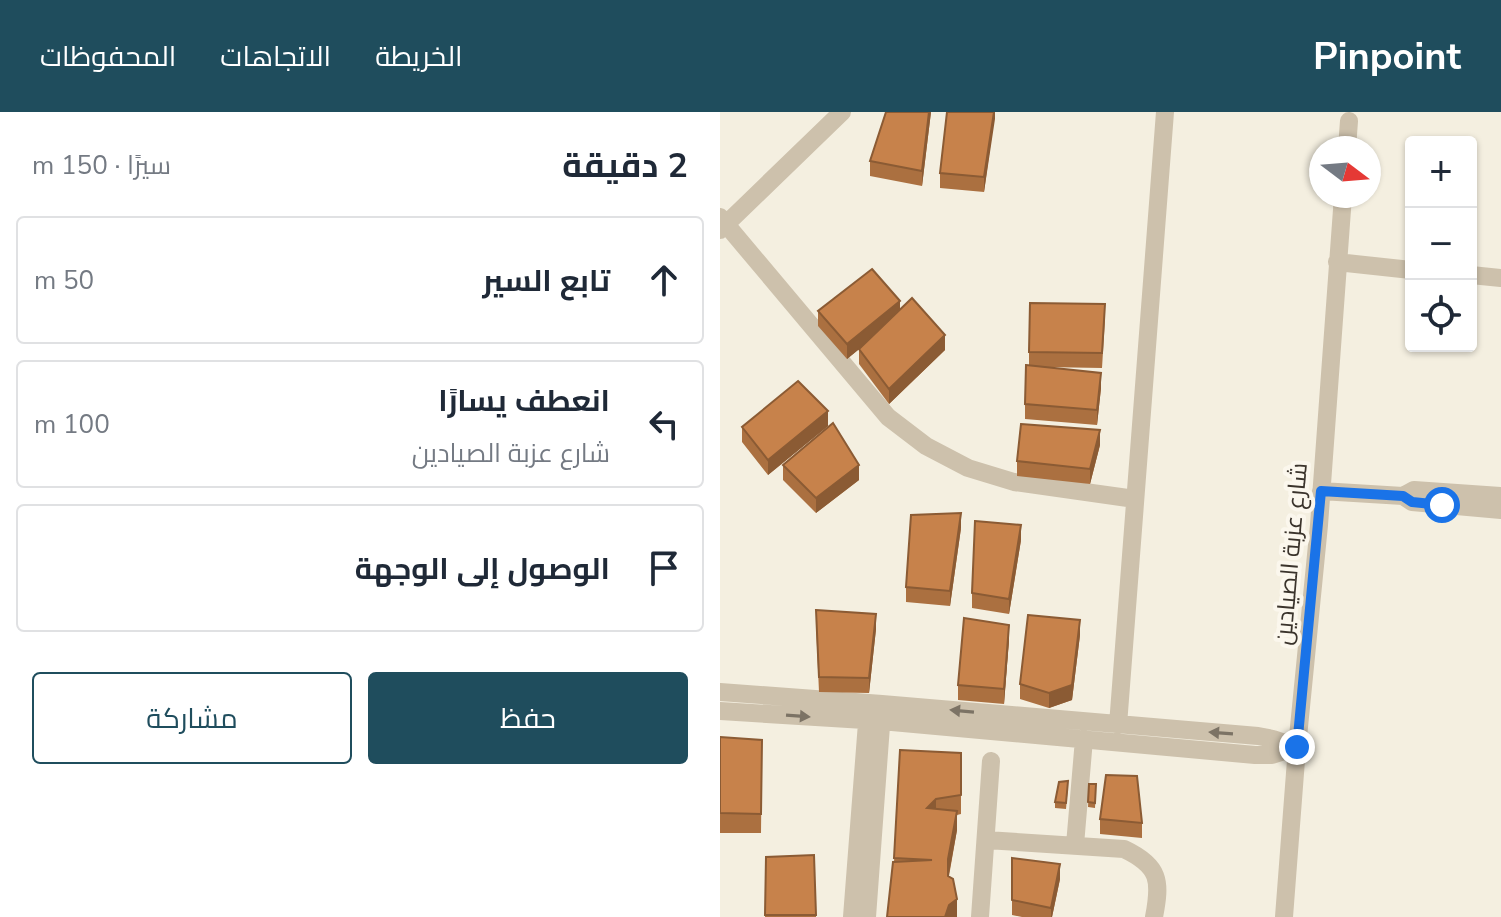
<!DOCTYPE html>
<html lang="ar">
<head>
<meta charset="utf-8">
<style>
  body { margin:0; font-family:"Nunito Sans",Cairo,sans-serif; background:#f6f6f7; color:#1f2937; direction:rtl }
  .controls { position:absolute; right:24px; top:24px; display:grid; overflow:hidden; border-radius:8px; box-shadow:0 2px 6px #0004 }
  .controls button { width:72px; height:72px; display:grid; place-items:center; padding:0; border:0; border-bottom:2px solid #e0e1e3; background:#fff; color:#1f2937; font:40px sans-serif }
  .compass { position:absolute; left:589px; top:24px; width:72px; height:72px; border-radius:50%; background:#fff; box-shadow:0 2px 6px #0004; rotate:106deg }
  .stop { position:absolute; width:24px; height:24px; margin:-18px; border:6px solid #1a73e8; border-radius:50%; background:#fff }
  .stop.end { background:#1a73e8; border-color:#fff; box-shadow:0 2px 8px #0008 }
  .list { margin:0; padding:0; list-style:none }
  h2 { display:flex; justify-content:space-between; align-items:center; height:104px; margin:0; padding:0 32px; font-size:34px }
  h2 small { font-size:26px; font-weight:400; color:#747a83 }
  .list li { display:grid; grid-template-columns:52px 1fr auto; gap:24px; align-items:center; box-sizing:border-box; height:128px; margin:0 16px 16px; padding:0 16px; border:2px solid #e0e1e3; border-radius:8px }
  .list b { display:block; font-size:30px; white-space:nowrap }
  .list p { margin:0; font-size:26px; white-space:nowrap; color:#747a83 }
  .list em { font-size:26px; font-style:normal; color:#747a83 }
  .actions { display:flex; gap:16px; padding:24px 32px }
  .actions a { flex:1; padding:18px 0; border:2px solid #1f4d5d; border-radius:8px; text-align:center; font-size:28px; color:#1f4d5d }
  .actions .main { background:#1f4d5d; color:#fff }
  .icon { flex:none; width:44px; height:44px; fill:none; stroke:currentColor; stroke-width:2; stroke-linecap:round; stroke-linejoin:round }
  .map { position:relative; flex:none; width:781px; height:805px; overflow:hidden; direction:ltr }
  header { display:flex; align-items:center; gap:48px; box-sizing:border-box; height:112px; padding:0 40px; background:#1f4d5d; color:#fff }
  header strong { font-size:38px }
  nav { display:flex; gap:44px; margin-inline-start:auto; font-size:28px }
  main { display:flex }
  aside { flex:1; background:#fff }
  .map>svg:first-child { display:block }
</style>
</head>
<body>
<header>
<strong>Pinpoint</strong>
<nav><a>الخريطة</a><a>الاتجاهات</a><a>المحفوظات</a></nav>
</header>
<main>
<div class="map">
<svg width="781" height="805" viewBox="0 0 781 805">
  <rect width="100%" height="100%" fill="#f4efe0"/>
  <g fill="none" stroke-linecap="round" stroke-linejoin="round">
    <!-- minor -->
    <path stroke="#cdc1ac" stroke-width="18" d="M627,36L629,9
      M0,105L168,305L206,334L248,356L294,370L415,387
      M0,118L122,0
      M617,150L691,158
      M751,163L781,166
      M601,379L683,384L692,390L781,398
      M683,384L694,378L781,384
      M0,580L162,592L538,624L553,627L577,635
      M0,599L161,609L535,643H552L577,635
      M398,613L445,0
      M266,728L404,737C440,754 441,769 434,805
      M355,733L364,627
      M132,805L148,598
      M147,805L162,600
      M260,805L271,649
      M564,805L577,635L599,413L623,84"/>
  </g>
  <!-- wall -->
  <path fill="#ab7040" d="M211,0L202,74L150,64V49Z
    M275,0L264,80L220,76V61Z
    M180,197L225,238L169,292L139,252V237L127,247L98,214V199Z
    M385,207L382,256L324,255L381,276L377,313L305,307V292L309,254V240Z
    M108,314L48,363L22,330V315Z
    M380,333L370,372L297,364V349Z
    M63,353L139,368L96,401L63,368Z
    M241,416L230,494L186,490V475Z
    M301,428L289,502L252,496V481Z
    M96,513L156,517L149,581L99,580Z
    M360,523L352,588L329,596L300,587V572Z
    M289,528L284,592L238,588V573Z
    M0,625L42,628L41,721H0Z
    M180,638L241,641V702L237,703V718L229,764L237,805L174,750Z
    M369,672H376L375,696L368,695Z
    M348,674L346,697L335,696V690Z
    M380,707L422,711V726L380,722Z
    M94,743L96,805H45L46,745Z
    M292,746L340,767L332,805H302L292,803Z"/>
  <!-- shaded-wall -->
  <path fill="#8b5b34" d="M209,0H211L202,74V59Z
    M274,0H275V7L264,80V65Z
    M180,189V204L127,247V232Z
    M225,223V238L169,292V277Z
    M381,261V276L377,313V298Z
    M108,299V314L48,363V348Z
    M380,318V333L370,372V357Z
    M139,353V368L96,401V386Z
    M241,401V416L230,494V479Z
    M301,413V428L289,502V487Z
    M156,502V517L149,581V566Z
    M360,508V523L352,588L329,596V581Z
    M289,513V528L284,592V577Z
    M216,687V707L207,696Z
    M237,699V718L228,767V747Z
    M340,752V767L332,805H331V796Z
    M237,787V805H225L229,793Z"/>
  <!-- building -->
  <path fill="#c7824b" stroke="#8b5b34" stroke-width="2" d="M166,0H209L202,59L150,49Z
    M227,0H274L264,65L220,61Z
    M152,157L180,189L127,232L98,199Z
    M192,186L225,223L169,277L139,237Z
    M310,191L385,192L382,241L309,240Z
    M306,253L381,261L377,298L305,292Z
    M78,269L108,299L48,348L22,315Z
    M113,311L139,353L96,386L63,353Z
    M301,312L380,318L370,357L297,349Z
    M241,401L230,479L186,475L191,403Z
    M255,409L301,413L289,487L252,481Z
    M96,498L156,502L149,566L99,565Z
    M308,503L360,508L352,573L329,581L300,572Z
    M244,506L289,513L284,577L238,573Z
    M0,625L42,628L41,702L0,701Z
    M180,638L241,641V683L216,687L207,696L237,699L228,747V764L233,767L237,787L229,793L225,805H167L173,750L212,748L174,746Z
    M386,663L417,664L422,711L380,707Z
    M348,669L346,691L335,690L339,670Z
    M369,672H376L375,691L368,690Z
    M94,743L96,803H45L46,745Z
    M292,746L340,752L331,796L292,788Z"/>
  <!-- one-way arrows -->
  <defs><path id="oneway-solid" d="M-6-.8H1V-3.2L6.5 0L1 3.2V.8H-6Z" transform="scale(2)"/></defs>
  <g fill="#7c7365">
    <use href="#oneway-solid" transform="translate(242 599) rotate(-175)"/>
    <use href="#oneway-solid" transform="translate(78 604) rotate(4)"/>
    <use href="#oneway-solid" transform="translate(501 621) rotate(-176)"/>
  </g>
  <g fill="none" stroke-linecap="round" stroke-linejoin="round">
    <!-- route -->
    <path stroke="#1a73e8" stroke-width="10" d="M577,635L601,379L683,384L692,390L722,393"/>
  </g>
  <g text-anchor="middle" stroke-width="8" stroke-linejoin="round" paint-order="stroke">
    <!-- street labels -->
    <g font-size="24" fill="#3a332b" stroke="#fbf7ed">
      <text transform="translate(571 442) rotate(-85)" y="8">شارع عزبة الصيادين</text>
    </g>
  </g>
</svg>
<div class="controls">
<button>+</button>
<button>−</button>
<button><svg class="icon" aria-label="locate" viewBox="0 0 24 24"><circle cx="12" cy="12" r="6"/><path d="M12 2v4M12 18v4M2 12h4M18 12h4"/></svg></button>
</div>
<svg class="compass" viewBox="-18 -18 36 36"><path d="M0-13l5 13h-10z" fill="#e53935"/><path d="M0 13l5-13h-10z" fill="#747a83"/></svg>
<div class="stop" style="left:722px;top:393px"></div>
<div class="stop end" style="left:577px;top:635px"></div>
</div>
<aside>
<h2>2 دقيقة<small>سيرًا · 150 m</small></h2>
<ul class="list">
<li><svg class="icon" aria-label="ahead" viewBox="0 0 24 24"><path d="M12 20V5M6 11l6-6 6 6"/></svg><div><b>تابع السير</b></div><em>50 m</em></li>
<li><svg class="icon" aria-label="left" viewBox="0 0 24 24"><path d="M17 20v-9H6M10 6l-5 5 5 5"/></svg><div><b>انعطف يسارًا</b><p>شارع عزبة الصيادين</p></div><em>100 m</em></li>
<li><svg class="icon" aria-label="arrive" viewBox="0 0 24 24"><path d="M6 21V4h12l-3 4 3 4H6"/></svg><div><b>الوصول إلى الوجهة</b></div></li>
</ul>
<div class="actions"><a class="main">حفظ</a><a>مشاركة</a></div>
</aside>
</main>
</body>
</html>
